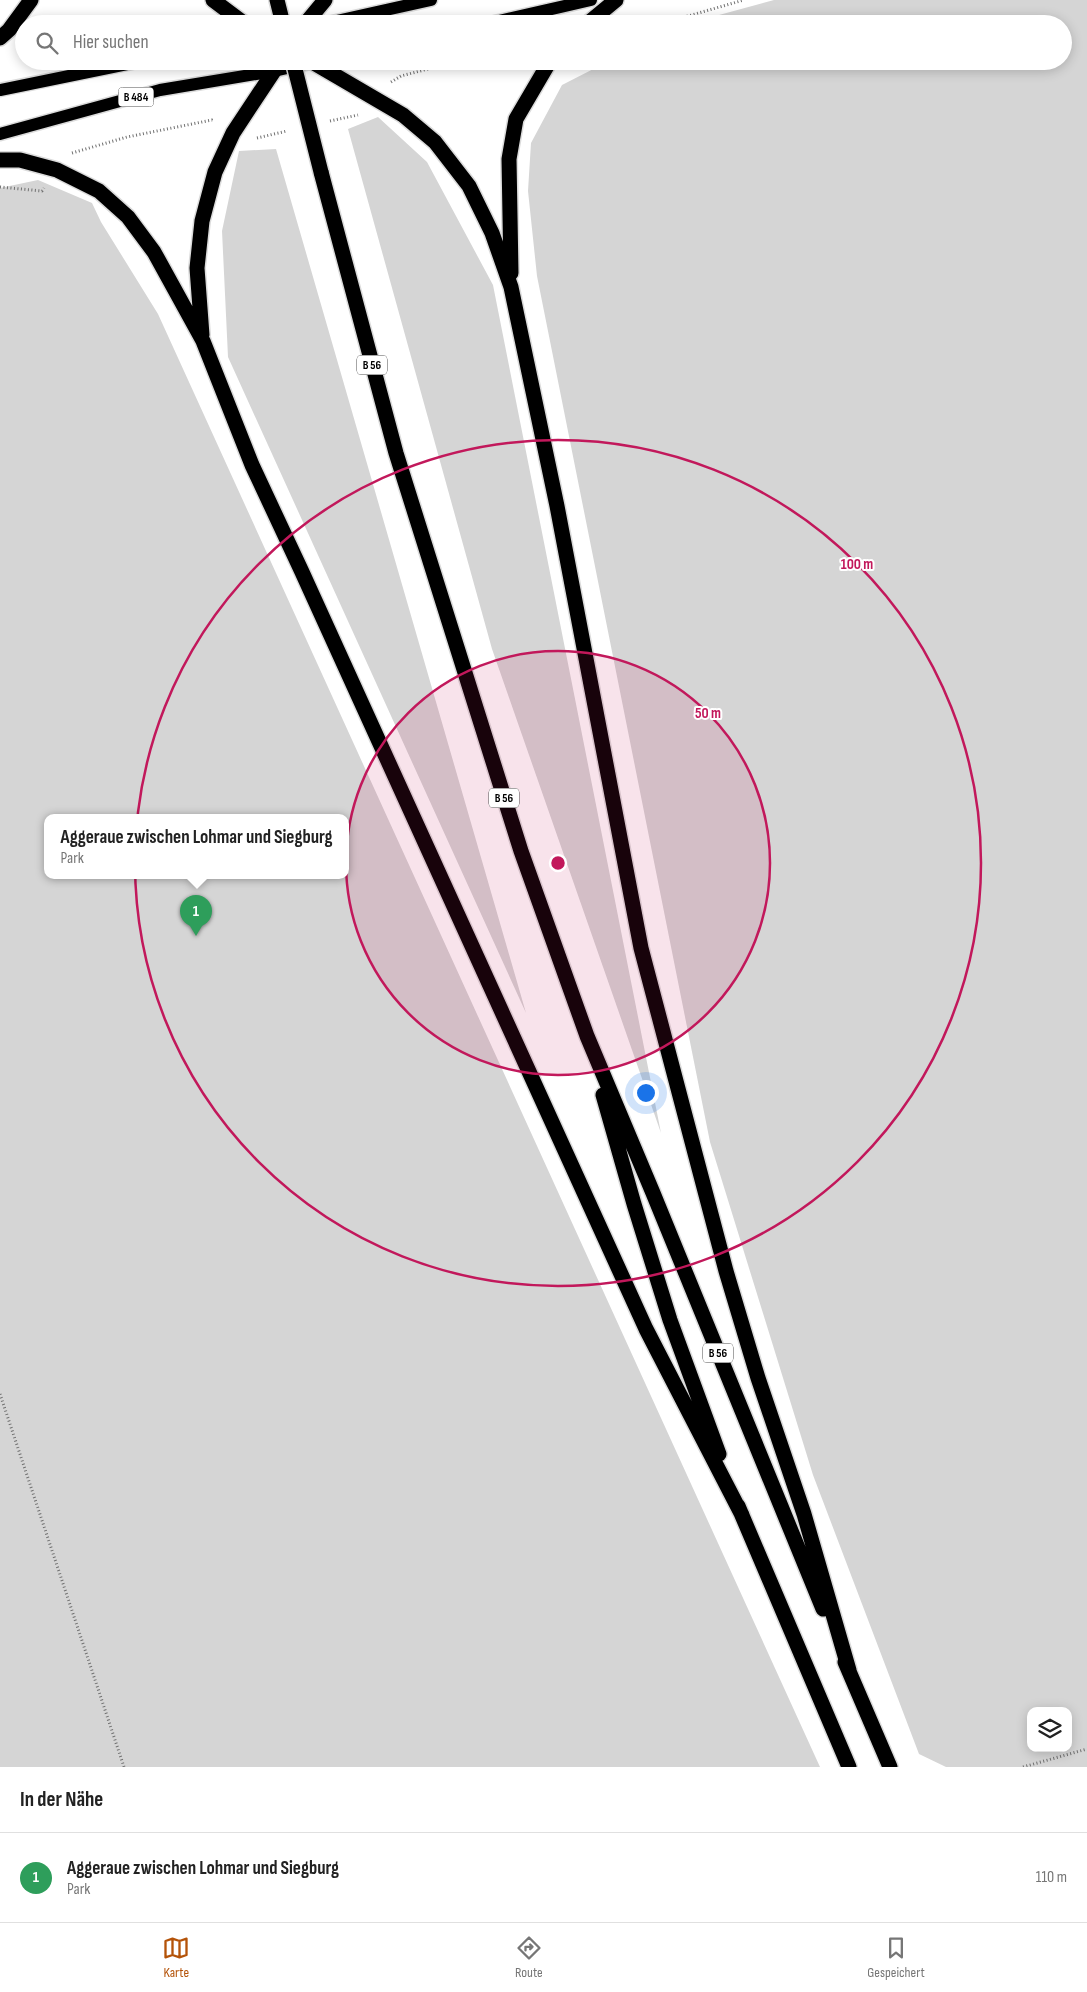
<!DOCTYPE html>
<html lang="de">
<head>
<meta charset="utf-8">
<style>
  body { margin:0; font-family:"Sofia Sans Condensed",sans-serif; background:#f2f2f2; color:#222 }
  .controls { position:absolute; right:15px; bottom:15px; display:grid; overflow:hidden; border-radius:10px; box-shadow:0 2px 12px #0003 }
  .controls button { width:45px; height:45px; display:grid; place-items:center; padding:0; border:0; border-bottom:1px solid #e0e0e0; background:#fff; color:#222; font:25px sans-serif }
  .you { position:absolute; left:645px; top:1092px; width:18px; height:18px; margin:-12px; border:4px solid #fff; border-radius:50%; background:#1a73e8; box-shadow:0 0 0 8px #1a73e833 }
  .badge { display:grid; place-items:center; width:32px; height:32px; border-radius:50%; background:#b45309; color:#fff; font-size:16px; font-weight:700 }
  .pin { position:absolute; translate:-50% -41px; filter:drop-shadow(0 1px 2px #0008) }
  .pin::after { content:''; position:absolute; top:26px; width:18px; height:15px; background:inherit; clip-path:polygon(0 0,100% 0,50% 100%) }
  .popup { position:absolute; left:44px; top:814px; width:305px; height:65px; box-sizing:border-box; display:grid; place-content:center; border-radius:10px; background:#fff; filter:drop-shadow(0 1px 4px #0005); font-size:16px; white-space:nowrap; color:#767676 }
  .popup b { font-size:19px; color:#222 }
  .popup::after { content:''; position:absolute; left:50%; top:100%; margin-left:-10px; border:10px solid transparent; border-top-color:#fff }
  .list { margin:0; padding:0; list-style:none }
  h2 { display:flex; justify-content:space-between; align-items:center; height:65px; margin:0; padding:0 20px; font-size:21px }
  h2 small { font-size:16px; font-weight:400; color:#767676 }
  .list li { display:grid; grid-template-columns:32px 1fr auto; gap:15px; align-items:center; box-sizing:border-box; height:90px; padding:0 20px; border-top:1px solid #e0e0e0 }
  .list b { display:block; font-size:19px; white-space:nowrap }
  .list p { margin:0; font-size:16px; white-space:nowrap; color:#767676 }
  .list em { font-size:16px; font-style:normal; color:#767676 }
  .icon { flex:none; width:28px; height:28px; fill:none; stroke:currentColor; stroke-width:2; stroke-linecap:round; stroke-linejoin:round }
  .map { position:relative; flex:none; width:1087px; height:1767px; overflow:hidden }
  .search { position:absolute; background:#fff; box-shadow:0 2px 12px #0003; left:15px; right:15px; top:15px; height:55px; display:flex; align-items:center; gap:12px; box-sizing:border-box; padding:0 18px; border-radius:28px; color:#767676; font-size:19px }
  .sheet { height:155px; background:#fff }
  nav { display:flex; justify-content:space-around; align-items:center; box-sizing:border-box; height:70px; border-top:1px solid #e0e0e0; background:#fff; font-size:14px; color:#767676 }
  nav a { display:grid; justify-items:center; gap:2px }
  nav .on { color:#b45309 }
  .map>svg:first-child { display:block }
</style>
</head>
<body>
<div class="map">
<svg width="1087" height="1767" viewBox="0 0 1087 1767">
  <rect width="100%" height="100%" fill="#fff"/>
  <!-- green -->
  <path fill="#d5d5d5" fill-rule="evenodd" d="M774,0H1087V1767H946L919,1754L813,1475L710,1142L537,276L528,191L531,143L562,85L609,61H1063V24H686ZM1031,1711H1068V1748H1031Z
    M378,117L427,162L493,285L661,1133L492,649L348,129Z
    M276,149L526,1013L228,357L222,231L239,151Z
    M38,180L92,203L101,222L158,314L820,1767H0V188ZM47,817H345V875H47Z"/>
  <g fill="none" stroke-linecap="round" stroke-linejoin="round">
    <!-- major casing -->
    <g stroke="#dbdbdb" stroke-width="15">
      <path id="major" d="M323,24L431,0
        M486,24L591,0
        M0,90L142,61
        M0,134L160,90L274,71L319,61"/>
    </g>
    <!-- highway casing -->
    <g stroke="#dbdbdb" stroke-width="18">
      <path id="highway" d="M213,0L245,24
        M277,0L283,24
        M305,24L325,0
        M587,24L616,0
        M0,38L9,30L31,0
        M314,63L403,115L435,142L469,186L492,233L511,287L557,506L641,948L726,1271L758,1378L804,1514L849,1670
        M0,160H20L57,170L99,191L128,217L154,252L203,341L252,465L302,572L646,1329L742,1515
        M321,172L396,453L521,851L587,1036L653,1193L823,1609
        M511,273L509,159L516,119L550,61
        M202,335L197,268L202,221L215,172L233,133L274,71
        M603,1095L634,1204L670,1320L719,1454
        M738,1506L849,1767
        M845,1662L890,1767"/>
    </g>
    <!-- path -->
    <path stroke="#707070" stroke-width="3" stroke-dasharray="1 2.5" stroke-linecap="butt" d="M660,24L744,0
      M571,67L575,68L583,61
      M391,82L401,76L459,61
      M330,121L358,115
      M257,138L287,131
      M72,153L127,137L212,120L214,121
      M0,187L42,191L44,188
      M0,1394L124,1767
      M1023,1767L1087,1749"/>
    <!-- major -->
    <use href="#major" stroke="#000" stroke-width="12"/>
    <!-- highway -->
    <use href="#highway" stroke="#000" stroke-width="15"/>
    <!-- highway-bridge casing -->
    <g stroke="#dbdbdb" stroke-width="18" stroke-linecap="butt">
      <path id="highway-bridge" d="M293,61L321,172"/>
    </g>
    <!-- highway-bridge -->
    <use href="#highway-bridge" stroke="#000" stroke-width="15"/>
  </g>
  <!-- distance rings -->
  <circle cx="558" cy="863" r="212" fill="#c2185b" fill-opacity=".12"/>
  <g fill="none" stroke="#c2185b" stroke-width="2.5">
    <circle cx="558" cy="863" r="212"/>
    <circle cx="558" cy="863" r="423"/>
  </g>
  <g text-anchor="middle" stroke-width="4" stroke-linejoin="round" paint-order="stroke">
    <!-- shield labels -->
    <g fill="#fff" stroke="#4c4c4c" stroke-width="1">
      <rect x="118.5" y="87.5" width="35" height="19" rx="4"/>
      <rect x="357" y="355.5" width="30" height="19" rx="4"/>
      <rect x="489" y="788.5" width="30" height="19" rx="4"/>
      <rect x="703" y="1343.5" width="30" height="19" rx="4"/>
    </g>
    <g font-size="12" font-weight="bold" fill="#000">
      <text x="136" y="101">B 484</text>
      <text x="372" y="369">B 56</text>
      <text x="504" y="802">B 56</text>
      <text x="718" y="1357">B 56</text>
    </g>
  </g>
  <circle cx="558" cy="863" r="8" fill="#c2185b" stroke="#fff" stroke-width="2.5"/>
  <g font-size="15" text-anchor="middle" font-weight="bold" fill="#c2185b" stroke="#fff" stroke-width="4" stroke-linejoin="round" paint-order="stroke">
    <text x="857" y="569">100 m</text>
    <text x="708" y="718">50 m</text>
  </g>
</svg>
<div class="controls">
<button><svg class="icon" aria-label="layers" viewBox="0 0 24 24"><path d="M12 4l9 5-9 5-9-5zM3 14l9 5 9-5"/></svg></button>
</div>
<div class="you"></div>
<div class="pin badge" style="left:196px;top:936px;background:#2e9e5b">1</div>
<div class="popup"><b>Aggeraue zwischen Lohmar und Siegburg</b>Park</div>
<div class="search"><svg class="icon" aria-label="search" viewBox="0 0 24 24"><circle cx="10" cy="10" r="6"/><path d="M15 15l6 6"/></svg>Hier suchen</div>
</div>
<section class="sheet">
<h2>In der Nähe<small></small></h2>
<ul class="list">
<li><span class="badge" style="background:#2e9e5b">1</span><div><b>Aggeraue zwischen Lohmar und Siegburg</b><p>Park</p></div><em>110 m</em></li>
</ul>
</section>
<nav>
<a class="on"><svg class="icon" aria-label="map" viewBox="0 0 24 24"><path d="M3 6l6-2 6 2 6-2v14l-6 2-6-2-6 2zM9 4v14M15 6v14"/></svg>Karte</a>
<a><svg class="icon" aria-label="directions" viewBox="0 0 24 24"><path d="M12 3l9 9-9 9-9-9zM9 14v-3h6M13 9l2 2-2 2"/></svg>Route</a>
<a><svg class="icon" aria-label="saved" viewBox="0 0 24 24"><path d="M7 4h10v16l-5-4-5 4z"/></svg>Gespeichert</a>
</nav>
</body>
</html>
